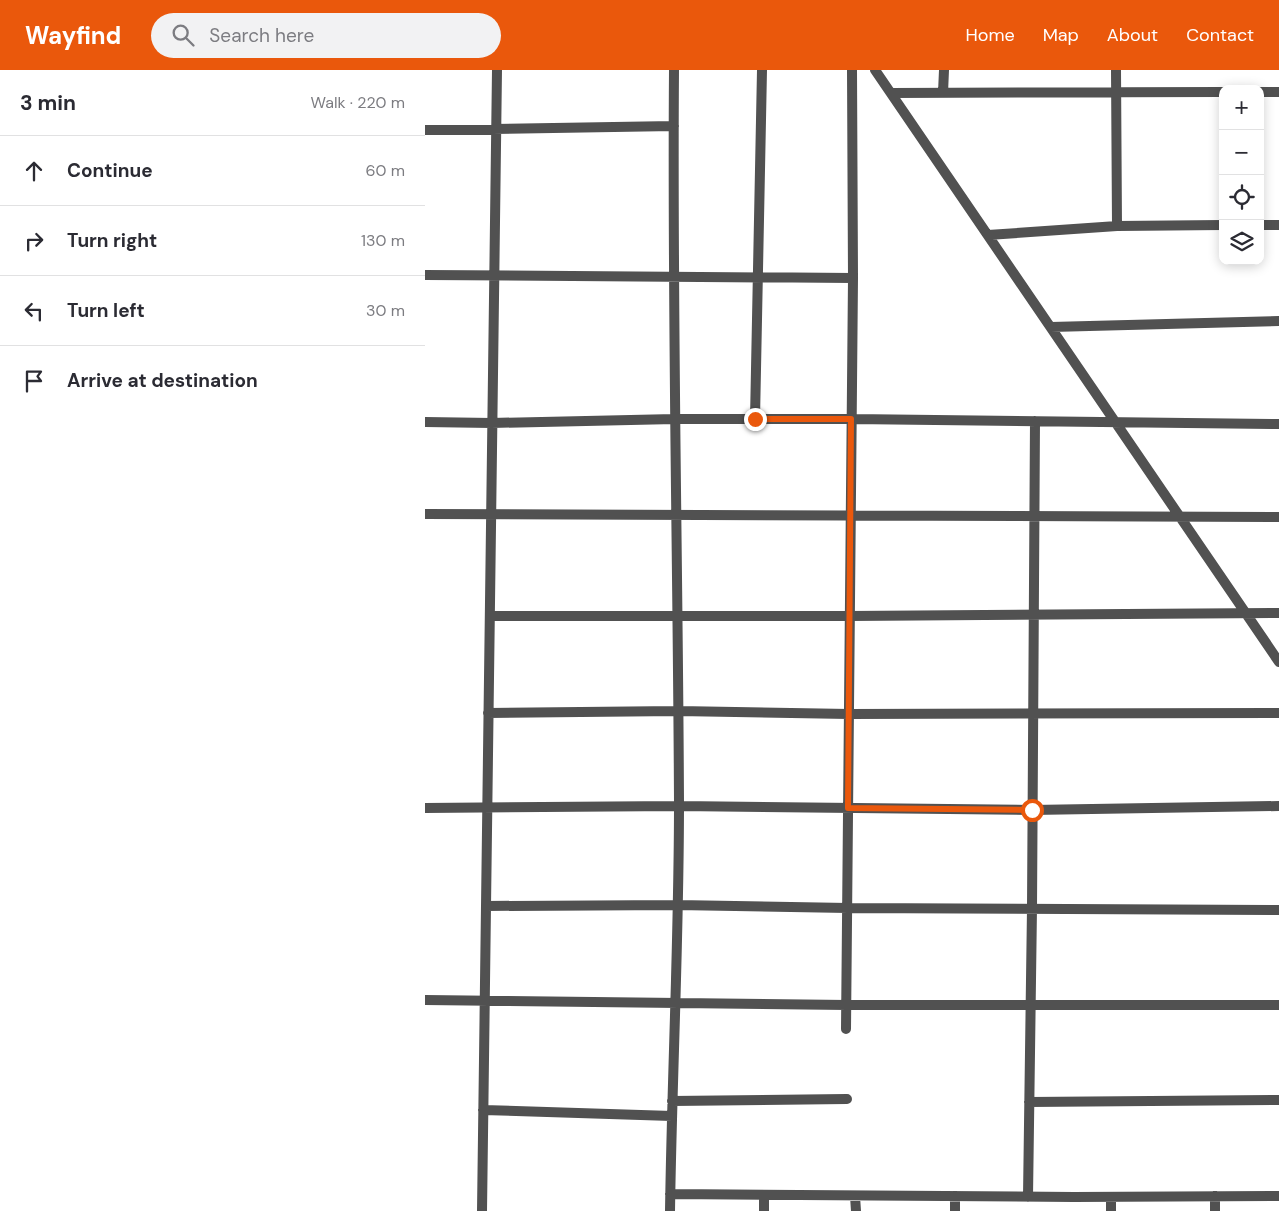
<!DOCTYPE html>
<html lang="en">
<head>
<meta charset="utf-8">
<style>
  body { margin:0; font-family:"DM Sans",sans-serif; background:#f2f2f3; color:#2b2b33 }
  .controls { position:absolute; right:15px; top:15px; display:grid; overflow:hidden; border-radius:10px; box-shadow:0 2px 12px #0003 }
  .controls button { width:45px; height:45px; display:grid; place-items:center; padding:0; border:0; border-bottom:1px solid #e1e1e2; background:#fff; color:#2b2b33; font:25px sans-serif }
  .stop { position:absolute; width:15px; height:15px; margin:-11px; border:4px solid #ea580c; border-radius:50%; background:#fff }
  .stop.end { background:#ea580c; border-color:#fff; box-shadow:0 1px 5px #0008 }
  .list { margin:0; padding:0; list-style:none }
  h2 { display:flex; justify-content:space-between; align-items:center; height:65px; margin:0; padding:0 20px; font-size:21px }
  h2 small { font-size:16px; font-weight:400; color:#7c7c81 }
  .list li { display:grid; grid-template-columns:32px 1fr auto; gap:15px; align-items:center; box-sizing:border-box; height:70px; padding:0 20px; border-top:1px solid #e1e1e2 }
  .list b { display:block; font-size:19px; white-space:nowrap }
  .list em { font-size:16px; font-style:normal; color:#7c7c81 }
  .icon { flex:none; width:28px; height:28px; fill:none; stroke:currentColor; stroke-width:2; stroke-linecap:round; stroke-linejoin:round }
  .map { position:relative; flex:none; width:854px; height:1141px; overflow:hidden }
  header { display:flex; align-items:center; gap:30px; box-sizing:border-box; height:70px; padding:0 25px; background:#ea580c; color:#fff }
  header strong { font-size:24px }
  nav { display:flex; gap:28px; margin-inline-start:auto; font-size:18px }
  .search { width:350px; height:45px; background:#f2f2f3; display:flex; align-items:center; gap:12px; box-sizing:border-box; padding:0 18px; border-radius:28px; color:#7c7c81; font-size:19px }
  main { display:flex }
  aside { flex:1; background:#fff }
  .map>svg:first-child { display:block }
</style>
</head>
<body>
<header>
<strong>Wayfind</strong>
<div class="search"><svg class="icon" aria-label="search" viewBox="0 0 24 24"><circle cx="10" cy="10" r="6"/><path d="M15 15l6 6"/></svg>Search here</div>
<nav><a>Home</a><a>Map</a><a>About</a><a>Contact</a></nav>
</header>
<main>
<aside>
<h2>3 min<small>Walk · 220 m</small></h2>
<ul class="list">
<li><svg class="icon" aria-label="ahead" viewBox="0 0 24 24"><path d="M12 20V5M6 11l6-6 6 6"/></svg><div><b>Continue</b></div><em>60 m</em></li>
<li><svg class="icon" aria-label="right" viewBox="0 0 24 24"><path d="M7 20v-9h11M14 6l5 5-5 5"/></svg><div><b>Turn right</b></div><em>130 m</em></li>
<li><svg class="icon" aria-label="left" viewBox="0 0 24 24"><path d="M17 20v-9H6M10 6l-5 5 5 5"/></svg><div><b>Turn left</b></div><em>30 m</em></li>
<li><svg class="icon" aria-label="arrive" viewBox="0 0 24 24"><path d="M6 21V4h12l-3 4 3 4H6"/></svg><div><b>Arrive at destination</b></div></li>
</ul>
</aside>
<div class="map">
<svg width="854" height="1141" viewBox="0 0 854 1141">
  <rect width="100%" height="100%" fill="#fff"/>
  <g fill="none" stroke-linecap="round" stroke-linejoin="round">
    <!-- minor -->
    <path stroke="#515151" stroke-width="10" d="M450,0L854,592
      M691,0L692,156
      M835,22H854
      M466,23L798,22
      M518,23L519,0
      M0,60L249,56
      M835,155H854
      M563,165L692,156L798,155
      M0,205L428,208
      M626,257L854,251
      M330,349L337,0
      M0,352L67,353L250,349H427L854,354
      M0,444L854,447
      M65,546H425L854,543
      M63,643L253,641L424,644L854,643
      M0,738L254,736L607,740L854,736
      M61,836L252,835L423,838L854,840
      M0,930L422,935H854
      M421,959L428,208L427,0
      M247,1031L422,1029
      M604,1032L854,1030
      M58,1040L247,1046
      M245,1124L649,1127L854,1126
      M430,1126L431,1141
      M530,1126V1141
      M790,1126V1141
      M603,1127L607,838L610,351
      M686,1127V1141
      M57,1141L72,0
      M245,1141C247,1005 254,870 254,734C253,489 247,245 249,0
      M339,1141V1125"/>
  </g>
  <g fill="none" stroke-linecap="round" stroke-linejoin="round">
    <!-- route -->
    <path stroke="#ea580c" stroke-width="6" d="M330,349H426L423,738L607,740"/>
  </g>
</svg>
<div class="controls">
<button>+</button>
<button>−</button>
<button><svg class="icon" aria-label="locate" viewBox="0 0 24 24"><circle cx="12" cy="12" r="6"/><path d="M12 2v4M12 18v4M2 12h4M18 12h4"/></svg></button>
<button><svg class="icon" aria-label="layers" viewBox="0 0 24 24"><path d="M12 4l9 5-9 5-9-5zM3 14l9 5 9-5"/></svg></button>
</div>
<div class="stop" style="left:607px;top:740px"></div>
<div class="stop end" style="left:330px;top:349px"></div>
</div>
</main>
</body>
</html>
